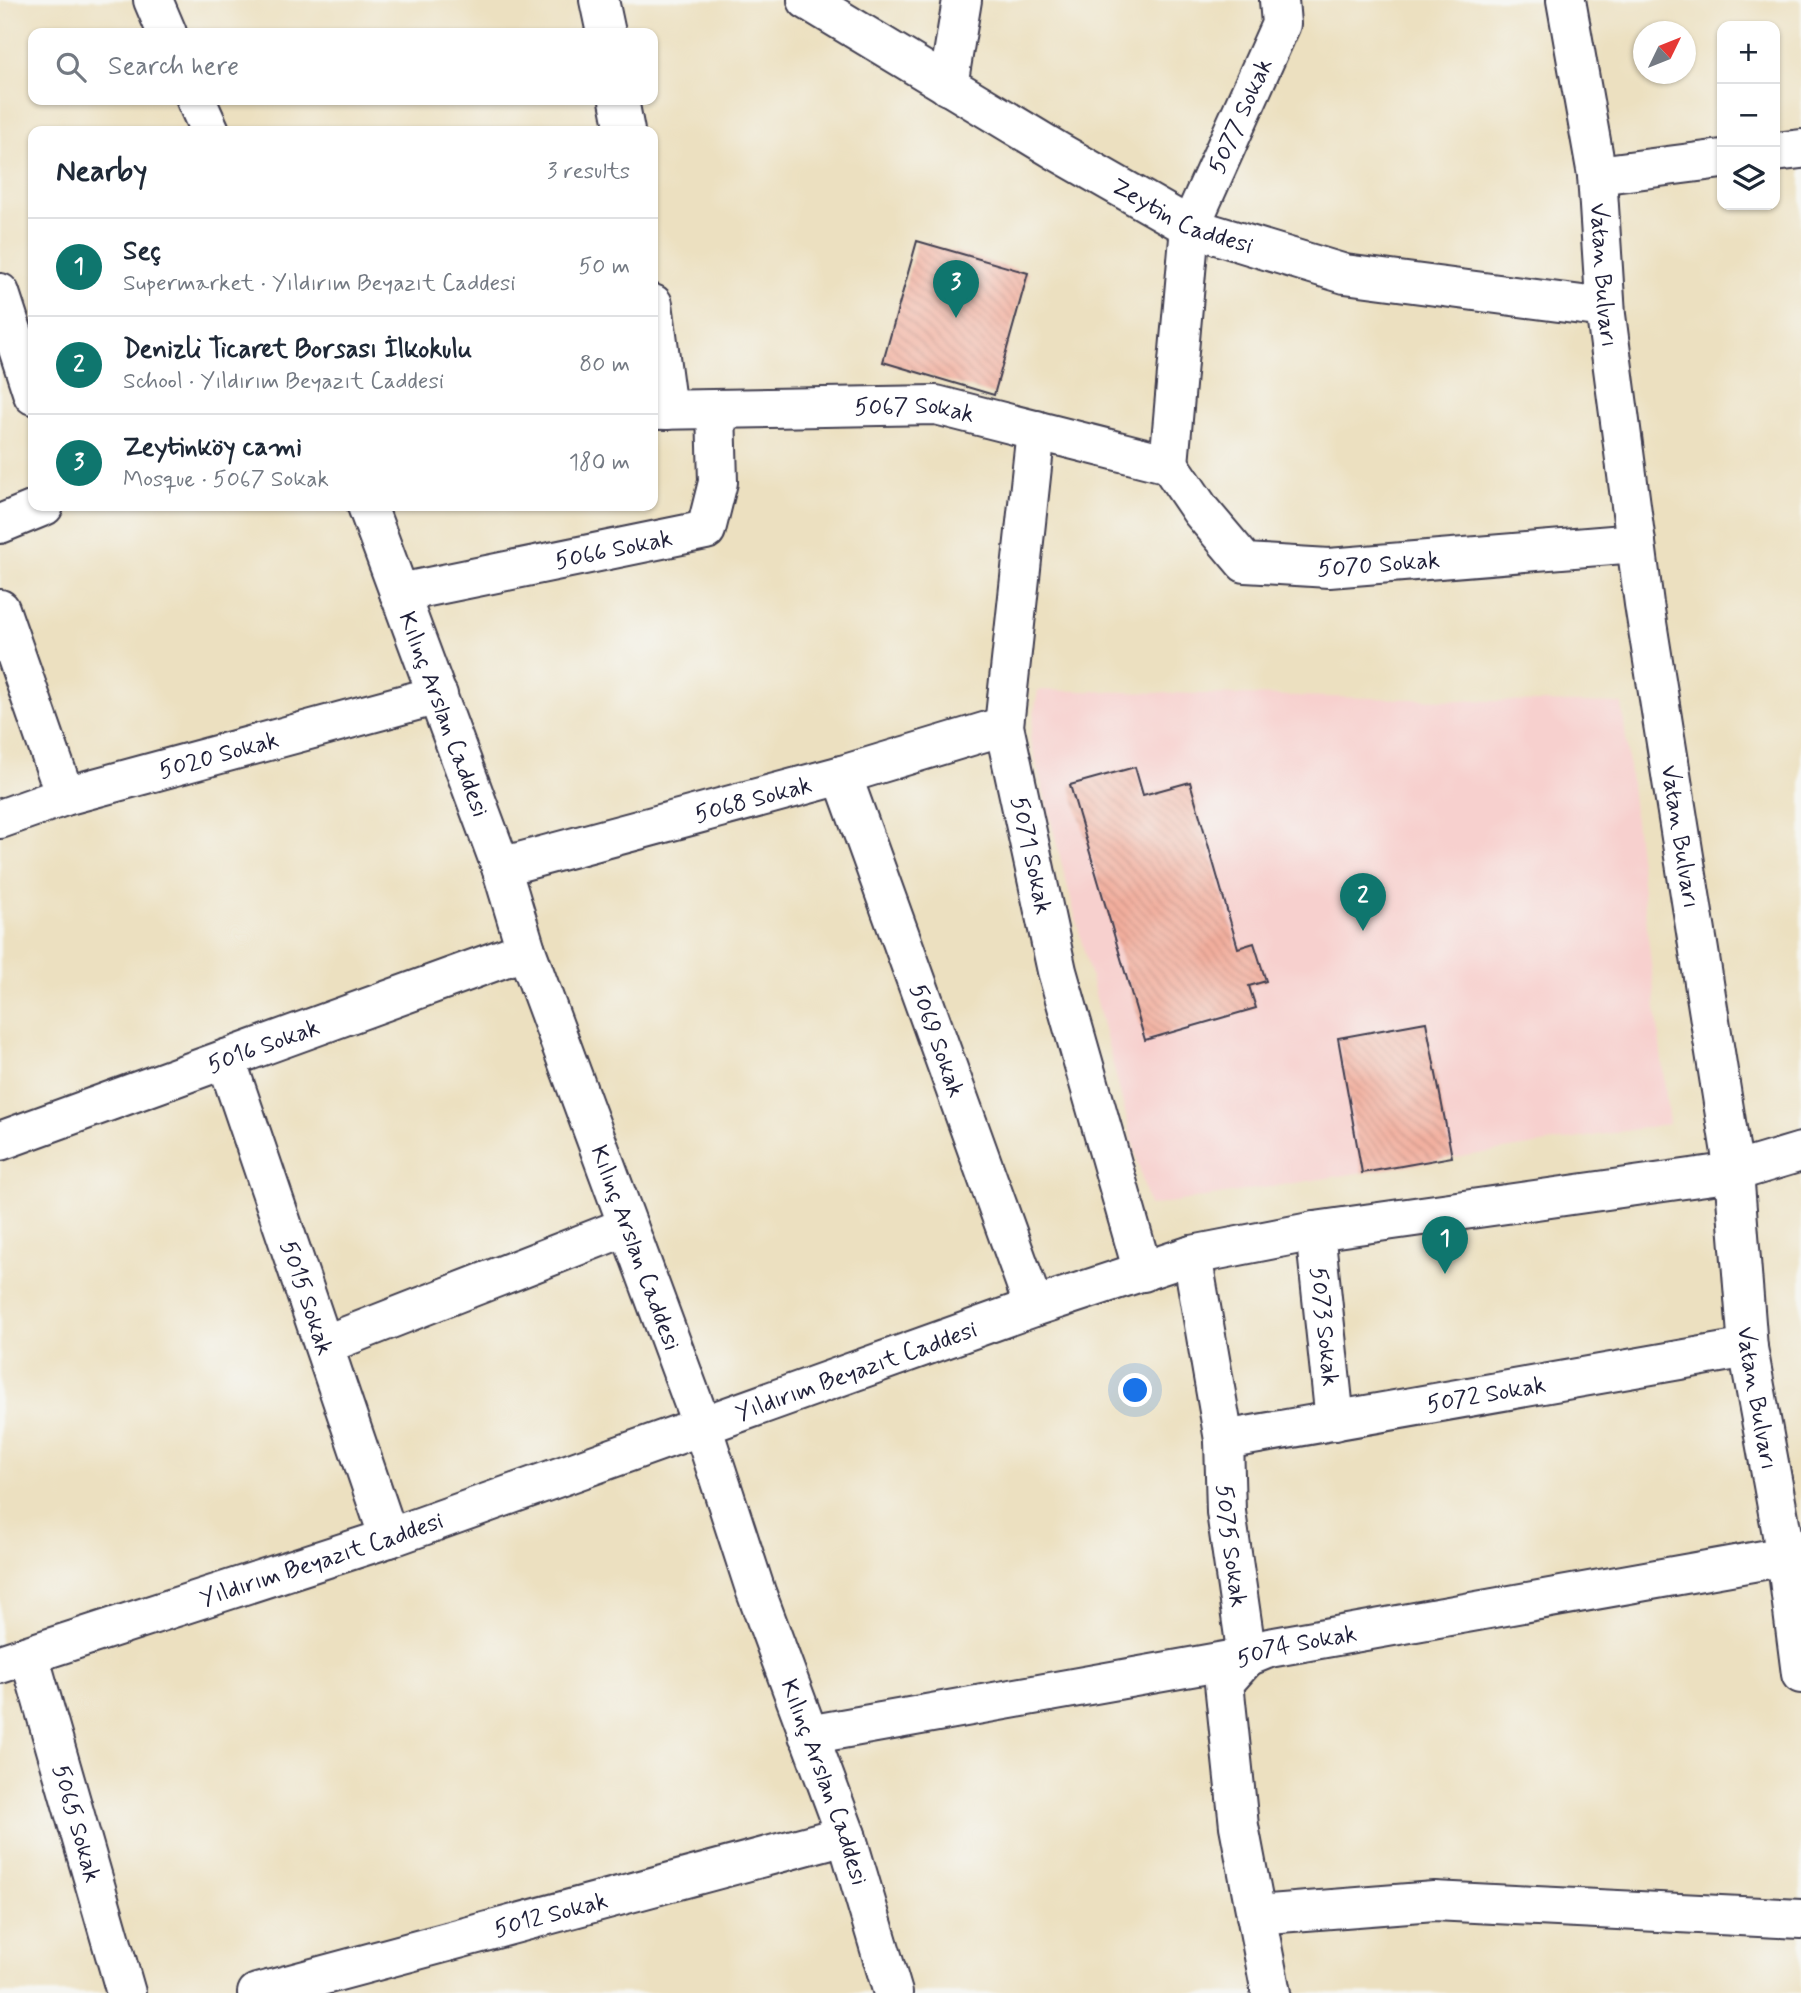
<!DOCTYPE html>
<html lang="en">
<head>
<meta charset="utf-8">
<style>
  body { margin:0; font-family:Mynerve,sans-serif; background:#f6f6f7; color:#1f2937 }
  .controls { position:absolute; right:21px; top:21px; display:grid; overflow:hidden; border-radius:14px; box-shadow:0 2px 5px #0004 }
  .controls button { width:63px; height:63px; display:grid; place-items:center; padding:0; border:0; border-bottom:2px solid #e0e1e3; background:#fff; color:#1f2937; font:35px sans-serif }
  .compass { position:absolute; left:1633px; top:21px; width:63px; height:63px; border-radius:50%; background:#fff; box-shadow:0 2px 5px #0004; rotate:47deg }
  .you { position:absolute; left:1136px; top:1391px; width:24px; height:24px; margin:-18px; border:5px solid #fff; border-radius:50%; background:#1a73e8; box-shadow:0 0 0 10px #1a73e833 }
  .badge { display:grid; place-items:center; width:46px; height:46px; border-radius:50%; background:#0f766e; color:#fff; font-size:23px; font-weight:700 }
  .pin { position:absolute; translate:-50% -58px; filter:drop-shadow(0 2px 4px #0008) }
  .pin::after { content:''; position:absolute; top:37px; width:24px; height:21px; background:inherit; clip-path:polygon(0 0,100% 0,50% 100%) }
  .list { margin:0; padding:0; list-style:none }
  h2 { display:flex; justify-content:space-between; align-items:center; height:91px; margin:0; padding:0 28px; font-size:30px }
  h2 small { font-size:23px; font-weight:400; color:#747a83 }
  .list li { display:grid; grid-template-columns:46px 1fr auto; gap:21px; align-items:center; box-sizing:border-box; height:98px; padding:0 28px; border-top:2px solid #e0e1e3 }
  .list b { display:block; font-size:26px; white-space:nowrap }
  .list p { margin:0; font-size:23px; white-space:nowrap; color:#747a83 }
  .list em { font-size:23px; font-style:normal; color:#747a83 }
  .icon { flex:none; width:38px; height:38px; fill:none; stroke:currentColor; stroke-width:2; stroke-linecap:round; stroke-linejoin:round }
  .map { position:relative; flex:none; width:1801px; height:1993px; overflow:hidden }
  .search { position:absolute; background:#fff; box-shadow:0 2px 5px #0004; left:28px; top:28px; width:630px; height:77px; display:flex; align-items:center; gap:18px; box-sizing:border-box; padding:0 24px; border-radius:14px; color:#747a83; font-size:26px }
  .panel { position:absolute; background:#fff; box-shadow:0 2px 5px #0004; left:28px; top:126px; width:630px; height:385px; border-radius:14px }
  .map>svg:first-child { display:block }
</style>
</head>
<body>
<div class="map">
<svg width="1801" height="1993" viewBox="0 0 1801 1993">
  <defs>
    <pattern id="building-back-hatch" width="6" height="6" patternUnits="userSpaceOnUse" patternTransform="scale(1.75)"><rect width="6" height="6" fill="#f2ae9d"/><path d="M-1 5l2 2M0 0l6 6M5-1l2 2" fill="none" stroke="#cf9588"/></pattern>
  </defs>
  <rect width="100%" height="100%" fill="#f6f6f2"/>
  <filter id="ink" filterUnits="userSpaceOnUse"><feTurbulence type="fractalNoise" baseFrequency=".0143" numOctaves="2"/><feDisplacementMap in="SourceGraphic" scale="14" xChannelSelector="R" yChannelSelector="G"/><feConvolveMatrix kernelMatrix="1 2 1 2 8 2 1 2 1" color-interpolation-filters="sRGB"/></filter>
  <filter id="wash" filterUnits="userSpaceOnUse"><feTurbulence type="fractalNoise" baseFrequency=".00686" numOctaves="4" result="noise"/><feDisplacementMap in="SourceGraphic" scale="28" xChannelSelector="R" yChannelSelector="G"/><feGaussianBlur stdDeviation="1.57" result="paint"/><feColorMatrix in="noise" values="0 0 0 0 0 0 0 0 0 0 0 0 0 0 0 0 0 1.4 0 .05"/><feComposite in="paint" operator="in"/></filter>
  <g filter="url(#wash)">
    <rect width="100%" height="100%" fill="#ece0c0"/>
    <!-- built -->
    <path fill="#f7d0ce" d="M1038,690L1622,704L1669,1124L1149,1206L1030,739Z"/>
    <g id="blocks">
      <!-- building -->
      <path fill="url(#building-back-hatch)" d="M917,241L1028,273L994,395L883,362Z
        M1135,767L1143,795L1190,782L1238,948L1254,943L1266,981L1249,986L1256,1008L1145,1040L1070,785Z
        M1426,1022L1452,1157L1362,1173L1338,1038Z"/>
    </g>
  </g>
  <g filter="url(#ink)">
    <use href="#blocks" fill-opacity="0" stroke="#403e4f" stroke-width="2"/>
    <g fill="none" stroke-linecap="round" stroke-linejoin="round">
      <!-- minor casing -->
      <g stroke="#403e4f" stroke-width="42">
        <g id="minor">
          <path d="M153,0L167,33"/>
          <path d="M599,0L606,33"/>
          <path id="s1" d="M807,0L1057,151L1190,227L1345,274L1605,308"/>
          <path d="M948,86L962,0"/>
          <path d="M196,100L210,131"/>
          <path d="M619,100L625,131"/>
          <path d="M1775,152L1801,149"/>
          <path d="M1597,175L1722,159"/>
          <path d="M0,293L33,395"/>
          <path d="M653,304L667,410"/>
          <path id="s2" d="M653,410L936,405L1169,464"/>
          <path id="s3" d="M1036,430L1004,726L1057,971L1143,1272"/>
          <path id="s4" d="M1169,464L1201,511L1245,563L1329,568L1636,543"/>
          <path id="s5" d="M1169,464L1190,227L1281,24L1279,0"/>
          <path id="s6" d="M367,506L501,867L526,950L702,1426L756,1592L846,1835L893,1993"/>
          <path d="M0,524L44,506"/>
          <path id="s7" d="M399,593L706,530L718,482L716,410"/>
          <path d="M0,609L65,796"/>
          <path id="s8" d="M842,775L1034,1307"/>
          <path id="s9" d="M0,819L65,796L438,695"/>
          <path id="s10" d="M501,867L842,775L1004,726"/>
          <path id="s11" d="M226,1059L389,1538"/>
          <path id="s12" d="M0,1141L526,950"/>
          <path id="s13" d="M1315,1231L1335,1421"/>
          <path id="s14" d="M1192,1255L1224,1440L1226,1512L1247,1657L1224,1683L1239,1826L1271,1993"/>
          <path d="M324,1345L628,1226"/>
          <path id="s15" d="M1224,1440L1748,1348"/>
          <path id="s16" d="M29,1655L126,1993"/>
          <path id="s17" d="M0,1664L389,1538L1034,1307L1192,1255L1315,1231L1734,1172L1801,1152"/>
          <path id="s18" d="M808,1735L1247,1657L1269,1648L1786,1556"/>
          <path d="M1256,1915L1434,1901L1801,1919"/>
          <path id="s19" d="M257,1993L846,1835"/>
        </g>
      </g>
      <!-- major casing -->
      <g stroke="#403e4f" stroke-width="42">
        <g id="major">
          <path id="s20" d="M1566,0L1597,175L1606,315L1644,604L1734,1172L1748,1348L1786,1556L1801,1674"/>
        </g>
      </g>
      <!-- minor -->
      <use href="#minor" stroke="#fff" stroke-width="38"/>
      <!-- major -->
      <use href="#major" stroke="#fff" stroke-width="38"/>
    </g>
  </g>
  <g text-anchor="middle" stroke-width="6" stroke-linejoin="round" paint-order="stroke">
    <!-- street labels -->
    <g font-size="24" fill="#22223b" stroke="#f6f6f2">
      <text dy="8" stroke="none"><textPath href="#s5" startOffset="360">5077 Sokak</textPath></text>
      <text dy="8" stroke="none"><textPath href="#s1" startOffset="434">Zeytin Caddesi</textPath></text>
      <text dy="8" stroke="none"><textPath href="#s20" startOffset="278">Vatan Bulvarı</textPath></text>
      <text dy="8" stroke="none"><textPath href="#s2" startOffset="262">5067 Sokak</textPath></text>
      <text dy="8" stroke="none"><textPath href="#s7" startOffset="219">5066 Sokak</textPath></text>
      <text dy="8" stroke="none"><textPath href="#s4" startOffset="259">5070 Sokak</textPath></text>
      <text dy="8" stroke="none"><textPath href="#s6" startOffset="222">Kılınç Arslan Caddesi</textPath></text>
      <text dy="8" stroke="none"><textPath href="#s9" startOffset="228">5020 Sokak</textPath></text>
      <text dy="8" stroke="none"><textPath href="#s10" startOffset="261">5068 Sokak</textPath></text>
      <text dy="8" stroke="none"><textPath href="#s20" startOffset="845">Vatan Bulvarı</textPath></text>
      <text dy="8" stroke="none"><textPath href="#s3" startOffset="430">5071 Sokak</textPath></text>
      <text dy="8" stroke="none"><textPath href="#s8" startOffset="282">5069 Sokak</textPath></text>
      <text dy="8" stroke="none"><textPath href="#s12" startOffset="280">5016 Sokak</textPath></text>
      <text dy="8" stroke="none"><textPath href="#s6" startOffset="789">Kılınç Arslan Caddesi</textPath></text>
      <text dy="8" stroke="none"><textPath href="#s11" startOffset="252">5015 Sokak</textPath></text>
      <text dy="8" stroke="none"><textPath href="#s13" startOffset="96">5073 Sokak</textPath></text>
      <text dy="8" stroke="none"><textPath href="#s17" startOffset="905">Yıldırım Beyazıt Caddesi</textPath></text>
      <text dy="8" stroke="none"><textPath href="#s15" startOffset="266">5072 Sokak</textPath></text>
      <text dy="8" stroke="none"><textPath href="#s20" startOffset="1412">Vatan Bulvarı</textPath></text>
      <text dy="8" stroke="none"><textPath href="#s14" startOffset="294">5075 Sokak</textPath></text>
      <text dy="8" stroke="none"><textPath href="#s17" startOffset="338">Yıldırım Beyazıt Caddesi</textPath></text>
      <text dy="8" stroke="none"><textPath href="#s18" startOffset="497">5074 Sokak</textPath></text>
      <text dy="8" stroke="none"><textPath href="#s6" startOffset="1356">Kılınç Arslan Caddesi</textPath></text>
      <text dy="8" stroke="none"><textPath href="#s16" startOffset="175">5065 Sokak</textPath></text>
      <text dy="8" stroke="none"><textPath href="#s19" startOffset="304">5012 Sokak</textPath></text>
    </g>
  </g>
</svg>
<div class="controls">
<button>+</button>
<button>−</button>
<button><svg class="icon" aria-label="layers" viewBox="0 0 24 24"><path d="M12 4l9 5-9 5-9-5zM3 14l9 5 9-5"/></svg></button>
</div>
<svg class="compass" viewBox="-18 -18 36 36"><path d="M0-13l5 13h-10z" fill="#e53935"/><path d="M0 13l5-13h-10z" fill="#747a83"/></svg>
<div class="you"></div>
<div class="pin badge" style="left:1445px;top:1274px">1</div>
<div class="pin badge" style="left:1363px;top:931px">2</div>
<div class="pin badge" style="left:956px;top:318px">3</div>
<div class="search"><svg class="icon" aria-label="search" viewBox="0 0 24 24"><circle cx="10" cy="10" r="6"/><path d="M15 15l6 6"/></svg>Search here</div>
<section class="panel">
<h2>Nearby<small>3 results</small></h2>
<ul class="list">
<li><span class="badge">1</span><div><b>Seç</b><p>Supermarket · Yıldırım Beyazıt Caddesi</p></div><em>50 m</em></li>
<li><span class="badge">2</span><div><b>Denizli Ticaret Borsası İlkokulu</b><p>School · Yıldırım Beyazıt Caddesi</p></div><em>80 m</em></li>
<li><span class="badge">3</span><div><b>Zeytinköy cami</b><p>Mosque · 5067 Sokak</p></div><em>180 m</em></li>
</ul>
</section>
</div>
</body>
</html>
